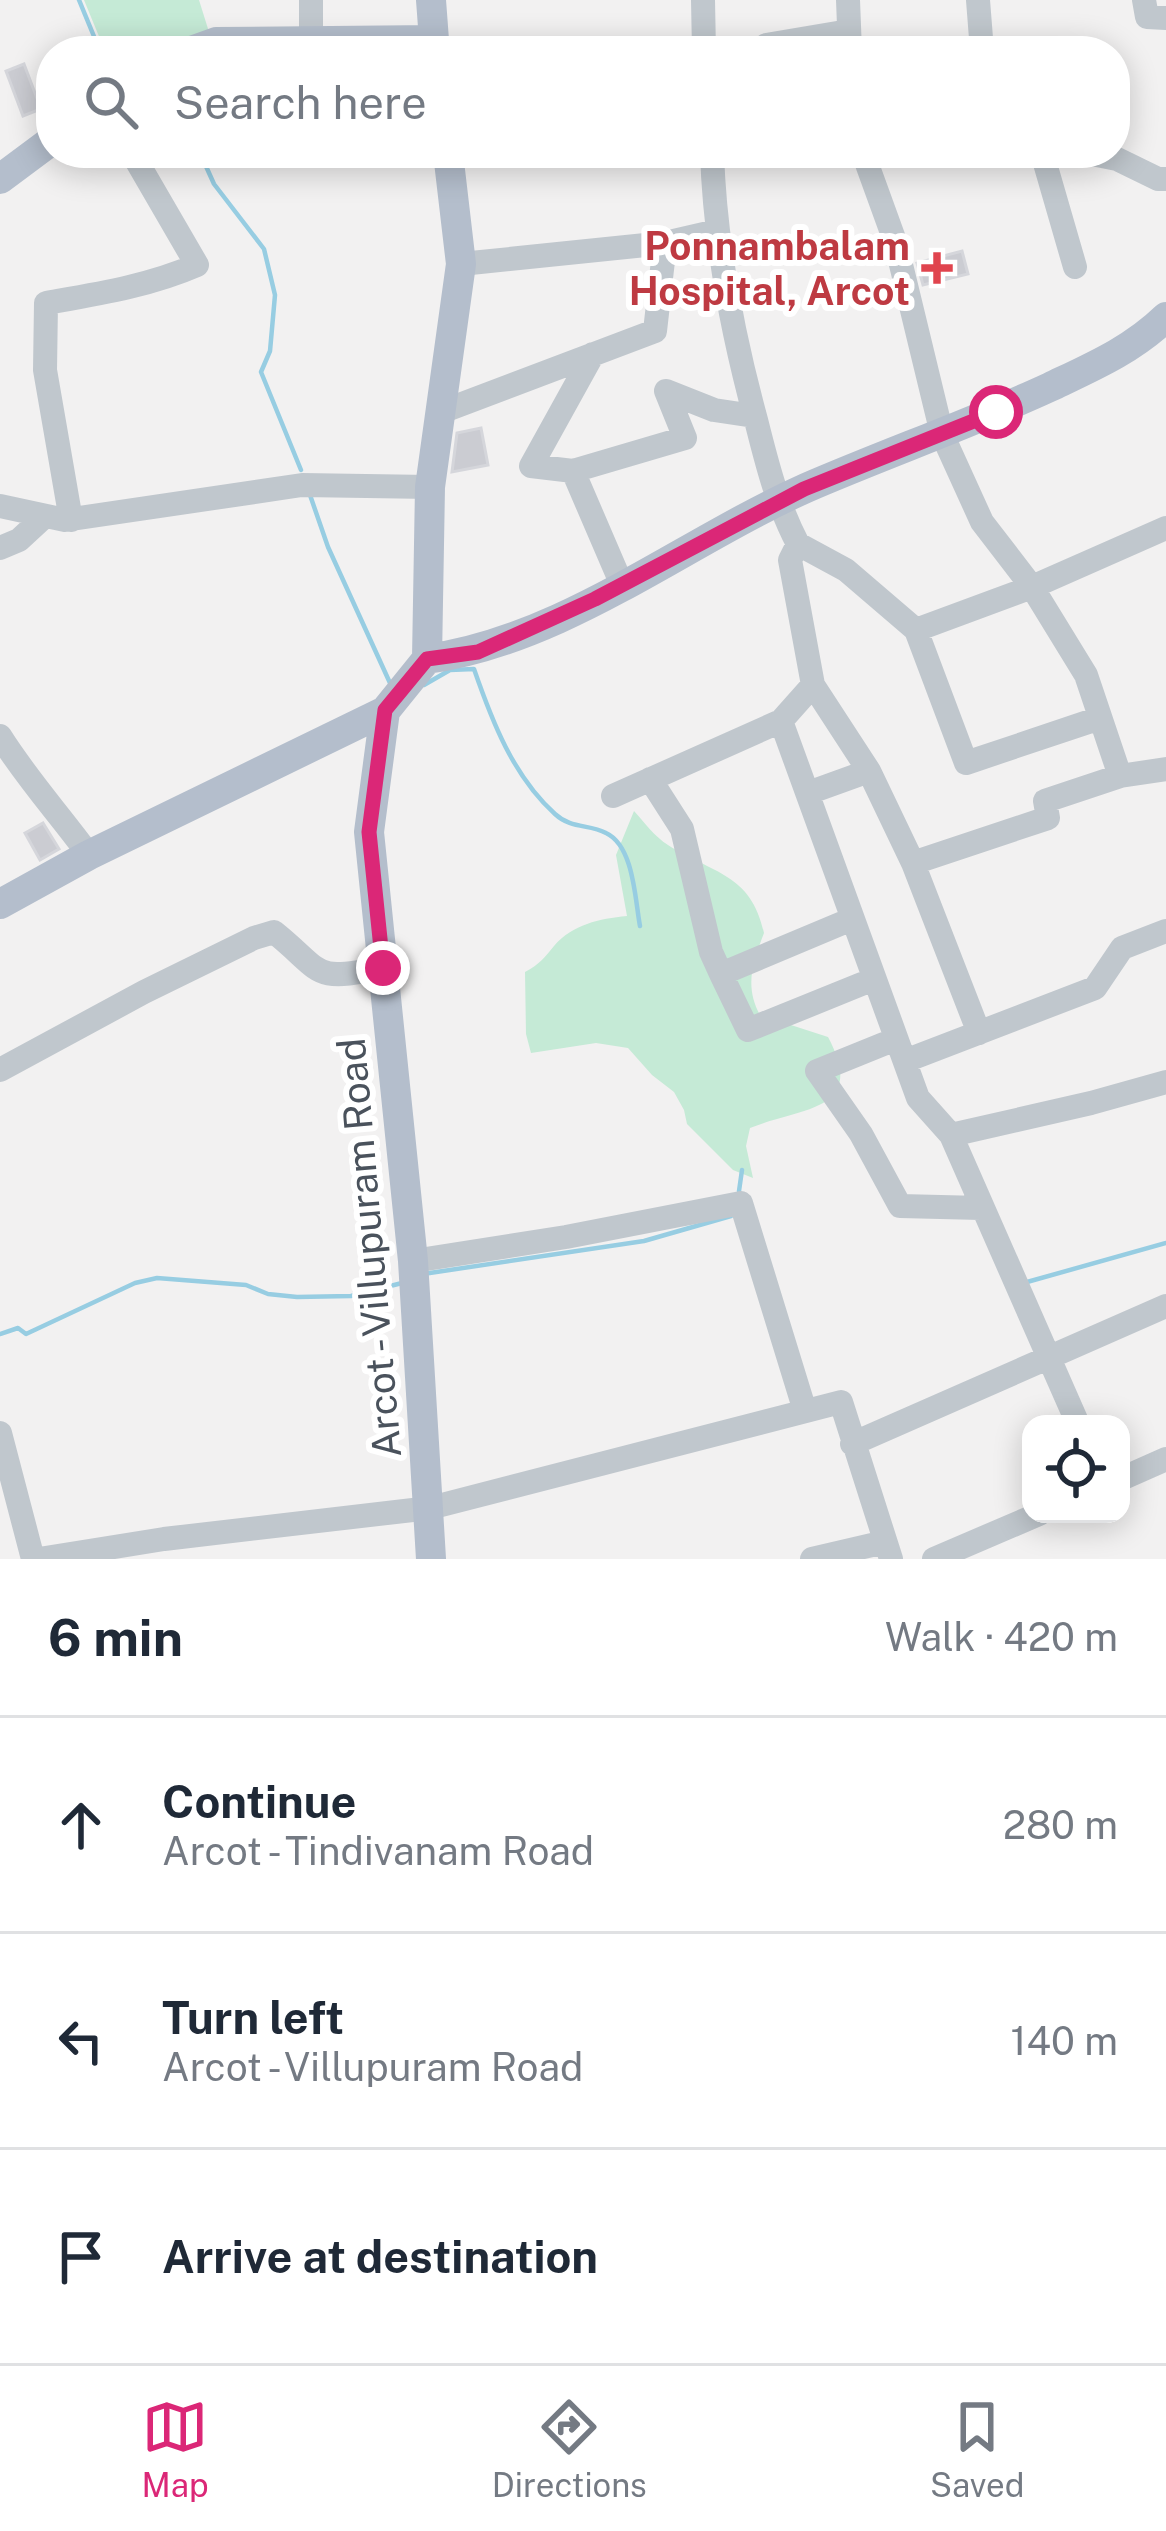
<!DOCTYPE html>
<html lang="en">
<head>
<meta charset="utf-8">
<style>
  body { margin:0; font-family:"Public Sans",sans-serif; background:#f2f2f3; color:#1f2937 }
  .controls { position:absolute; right:36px; bottom:36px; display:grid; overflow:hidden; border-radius:24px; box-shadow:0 6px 30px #0003 }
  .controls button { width:108px; height:108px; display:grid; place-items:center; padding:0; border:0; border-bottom:3px solid #e0e1e3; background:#fff; color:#1f2937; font:60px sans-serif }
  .stop { position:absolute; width:36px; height:36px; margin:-27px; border:9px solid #db2777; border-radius:50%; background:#fff }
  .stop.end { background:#db2777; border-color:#fff; box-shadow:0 3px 12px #0008 }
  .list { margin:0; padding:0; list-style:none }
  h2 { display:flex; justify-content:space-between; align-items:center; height:156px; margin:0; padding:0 48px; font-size:51px }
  h2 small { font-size:39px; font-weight:400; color:#747a83 }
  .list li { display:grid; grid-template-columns:78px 1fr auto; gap:36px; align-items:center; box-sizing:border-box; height:216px; padding:0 48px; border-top:3px solid #e0e1e3 }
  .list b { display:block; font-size:45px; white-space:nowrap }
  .list p { margin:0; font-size:39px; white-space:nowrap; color:#747a83 }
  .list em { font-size:39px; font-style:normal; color:#747a83 }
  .icon { flex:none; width:66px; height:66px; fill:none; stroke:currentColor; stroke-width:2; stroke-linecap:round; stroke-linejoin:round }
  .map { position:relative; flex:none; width:1166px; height:1559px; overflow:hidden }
  .search { position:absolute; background:#fff; box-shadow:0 6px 30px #0003; left:36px; right:36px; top:36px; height:132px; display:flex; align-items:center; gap:30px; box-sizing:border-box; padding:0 42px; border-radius:48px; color:#747a83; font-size:45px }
  .sheet { height:804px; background:#fff }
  nav { display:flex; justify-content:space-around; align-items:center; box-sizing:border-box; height:168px; border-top:3px solid #e0e1e3; background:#fff; font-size:33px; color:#747a83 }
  nav a { display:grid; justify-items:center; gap:6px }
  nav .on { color:#db2777 }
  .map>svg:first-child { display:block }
</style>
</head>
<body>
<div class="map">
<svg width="1166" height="1559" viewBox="0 0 1166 1559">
  <rect width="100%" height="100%" fill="#f2f1f1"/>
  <!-- green -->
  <path fill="#c5ead6" d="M84,0H199L209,32L167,51H105Z
    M634,811C644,822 655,837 668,845C713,874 751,873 764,933C753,962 744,986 760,1015L828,1037C868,1112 802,1107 750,1128L746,1146L753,1178L733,1170L687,1124L684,1110L674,1092L652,1075L628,1048L596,1043L531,1053L526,1034L525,972C539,965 545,957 554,946C573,924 599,919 627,916L616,855Z"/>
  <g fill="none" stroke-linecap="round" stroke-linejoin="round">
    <!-- stream -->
    <path stroke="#97cde2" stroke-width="4.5" d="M79,0L100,51
      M200,153L214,184L264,249L275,295L270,351L261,372L301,470
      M310,495L328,547L390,683
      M424,685L450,670L474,669C492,721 513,776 555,814C571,829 589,824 606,833C634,846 635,900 640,926
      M739,1191L742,1170
      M423,1274L644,1241L731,1216
      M1027,1282L1166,1243
      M0,1334L18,1328L26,1334L135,1283L157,1278L246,1285L268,1294L297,1297L351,1296L402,1283"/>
  </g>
  <!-- building -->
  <path fill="#cbccd2" stroke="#d5d6db" stroke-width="3" d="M24,64L41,109L23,116L6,71Z
    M962,251L968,274L923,285L917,263Z
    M481,428L488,465L452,472L457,433Z
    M43,823L59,849L40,860L25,833Z"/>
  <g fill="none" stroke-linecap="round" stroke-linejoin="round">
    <!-- minor -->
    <path stroke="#c0c7cd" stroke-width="24" d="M703,0L704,51
      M848,0L850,51
      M978,0L982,51
      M1144,0L1147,17L1166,18
      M311,42V0
      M765,51L766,45L849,31
      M1042,153L1075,267
      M1087,153L1117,159L1158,179H1166
      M461,264L665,243
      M593,354L531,466L573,471L685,438L666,391L714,410L754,416
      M441,412L655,331L665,243L717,231
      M573,471L622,585
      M0,506L65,520L302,485L430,487
      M71,520L45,370L46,303C97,294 149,286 197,265L132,153
      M798,544L846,570L916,630L1032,587L1166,528
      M0,548L19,540L45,516
      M916,630L966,763L1100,718
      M813,685L869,771
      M781,721L918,1098L951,1135L1078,1424
      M0,736C27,779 59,814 89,855
      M1120,776L1166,769
      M650,779L682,829L711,952L721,974L852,919
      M808,793L869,771L913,863L1048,818L1045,801L1120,776L1086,675L1032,587L982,522L942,434L896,244L863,153
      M613,796L781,721L813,685L790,560L798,544C777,504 767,464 756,420C732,332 715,245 712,153
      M913,863L979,1033
      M721,974L748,1030L874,979
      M896,1039L817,1071L861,1134L900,1206L981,1208
      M905,1061L1095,988L1122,948L1166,931
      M0,1070L144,992L254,938L274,932C325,973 310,982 383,968
      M951,1135L1091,1103L1166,1082
      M413,1261L566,1237L741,1203L805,1411
      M0,1433L33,1559
      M852,1444L1166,1306
      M1121,1479L1166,1459
      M39,1559L164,1539L430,1508L841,1402L891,1559
      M812,1559L885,1542
      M934,1559L1039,1514"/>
    <!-- major -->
    <path stroke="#b4becc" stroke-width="30" d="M191,51L216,42L434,40L431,0
      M0,179L51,141
      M427,659L385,711L369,832L413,1261L431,1559
      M427,659C564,640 681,544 806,488C887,453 970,424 1050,387C1092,367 1132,350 1166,317
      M427,659L430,487L461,264L448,153
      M0,904L89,855L385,711"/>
  </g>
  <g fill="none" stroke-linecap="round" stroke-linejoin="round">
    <!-- route -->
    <path stroke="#db2777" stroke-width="15" d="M383,968L369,832L385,710L427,659L478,652L595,599L804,489L996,412"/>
  </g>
  <!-- markers -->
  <path fill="#e0444e" stroke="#fff" stroke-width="4.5" d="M931 250h12v12h12v12h-12v12h-12v-12h-12v-12h12z"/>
  <g text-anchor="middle" stroke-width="12" stroke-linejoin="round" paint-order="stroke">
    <!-- health labels -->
    <g font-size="39" font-weight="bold" fill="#be3a42" stroke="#fff" text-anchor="end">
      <text x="910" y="260">Ponnambalam<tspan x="910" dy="45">Hospital, Arcot</tspan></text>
    </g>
    <!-- street labels -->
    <g font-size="39" fill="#4a525c" stroke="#fff">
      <text transform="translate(369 1248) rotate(-95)" y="14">Arcot - Villupuram Road</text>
    </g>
  </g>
</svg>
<div class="controls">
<button><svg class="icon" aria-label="locate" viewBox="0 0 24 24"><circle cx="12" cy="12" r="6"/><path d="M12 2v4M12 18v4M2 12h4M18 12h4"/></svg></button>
</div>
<div class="stop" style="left:996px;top:412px"></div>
<div class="stop end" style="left:383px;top:968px"></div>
<div class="search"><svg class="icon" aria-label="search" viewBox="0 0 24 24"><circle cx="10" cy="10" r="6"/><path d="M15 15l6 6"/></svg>Search here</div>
</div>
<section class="sheet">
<h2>6 min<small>Walk · 420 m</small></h2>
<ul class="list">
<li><svg class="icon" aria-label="ahead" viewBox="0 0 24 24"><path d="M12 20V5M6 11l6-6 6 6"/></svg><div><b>Continue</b><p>Arcot - Tindivanam Road</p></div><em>280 m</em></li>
<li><svg class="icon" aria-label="left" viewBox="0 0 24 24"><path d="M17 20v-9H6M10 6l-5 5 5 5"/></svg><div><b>Turn left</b><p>Arcot - Villupuram Road</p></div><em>140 m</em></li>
<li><svg class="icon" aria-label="arrive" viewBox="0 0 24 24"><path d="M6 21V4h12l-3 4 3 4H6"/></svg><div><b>Arrive at destination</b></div></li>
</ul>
</section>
<nav>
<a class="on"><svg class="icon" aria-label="map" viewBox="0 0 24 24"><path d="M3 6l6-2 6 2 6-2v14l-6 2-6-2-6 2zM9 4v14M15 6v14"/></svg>Map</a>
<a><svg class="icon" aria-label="directions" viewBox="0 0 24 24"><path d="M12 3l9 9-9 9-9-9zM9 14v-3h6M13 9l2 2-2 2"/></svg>Directions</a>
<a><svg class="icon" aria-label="saved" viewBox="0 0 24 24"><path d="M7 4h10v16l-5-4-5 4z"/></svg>Saved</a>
</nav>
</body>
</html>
